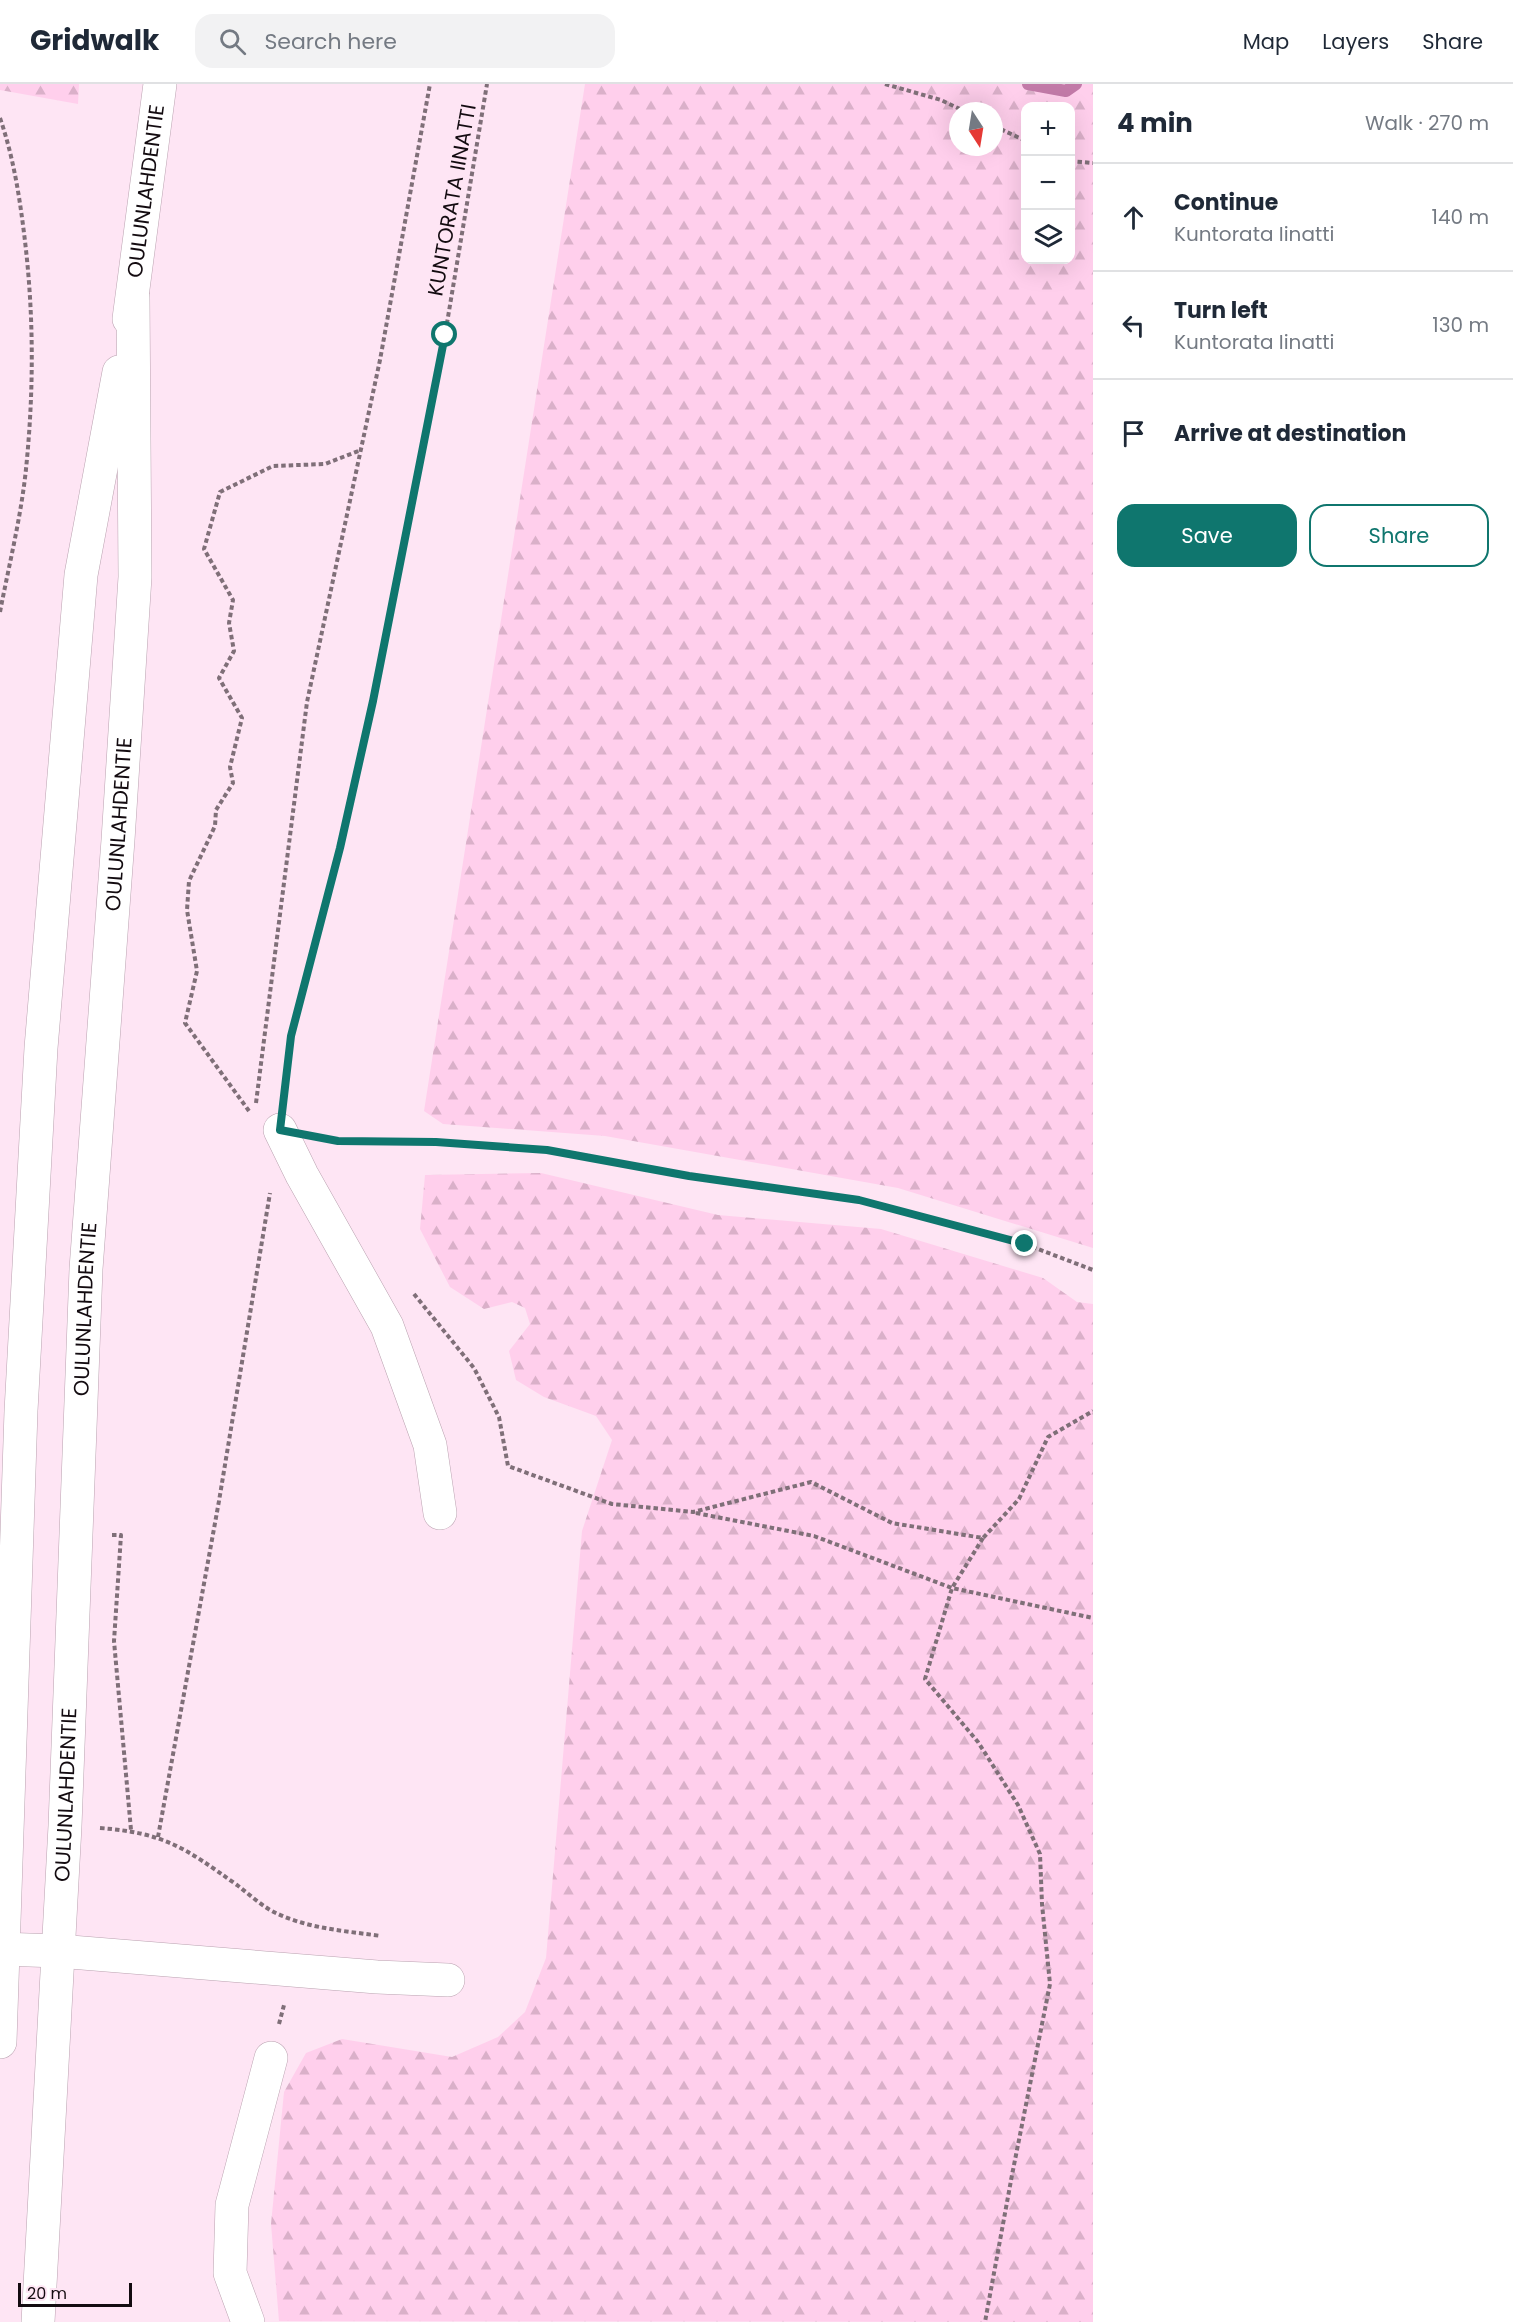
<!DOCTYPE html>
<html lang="en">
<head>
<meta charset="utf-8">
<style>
  body { margin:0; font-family:Poppins,sans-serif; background:#f2f2f3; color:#1f2937 }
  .controls { position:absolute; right:18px; top:18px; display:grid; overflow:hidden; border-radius:12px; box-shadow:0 6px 24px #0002 }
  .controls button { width:54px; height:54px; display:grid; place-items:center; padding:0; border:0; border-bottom:2px solid #e0e1e3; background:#fff; color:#1f2937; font:30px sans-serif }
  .compass { position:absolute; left:949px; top:18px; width:54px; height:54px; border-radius:50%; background:#fff; box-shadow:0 6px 24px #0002; rotate:168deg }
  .scale { position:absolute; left:18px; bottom:15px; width:114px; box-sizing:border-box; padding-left:6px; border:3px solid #130b10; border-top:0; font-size:16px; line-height:21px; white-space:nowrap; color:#130b10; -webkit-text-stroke:4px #fee5f4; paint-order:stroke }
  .stop { position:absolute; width:18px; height:18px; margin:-14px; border:4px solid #0f766e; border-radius:50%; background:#fff }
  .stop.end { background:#0f766e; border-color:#fff; box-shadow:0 2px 6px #0008 }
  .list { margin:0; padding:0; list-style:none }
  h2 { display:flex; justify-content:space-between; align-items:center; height:78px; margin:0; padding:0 24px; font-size:26px }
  h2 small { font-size:20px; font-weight:400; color:#747a83 }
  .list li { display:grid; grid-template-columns:39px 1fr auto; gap:18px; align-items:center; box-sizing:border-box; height:108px; padding:0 24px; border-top:2px solid #e0e1e3 }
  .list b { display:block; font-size:22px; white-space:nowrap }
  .list p { margin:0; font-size:20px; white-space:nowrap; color:#747a83 }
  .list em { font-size:20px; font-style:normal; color:#747a83 }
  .actions { display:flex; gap:12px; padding:18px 24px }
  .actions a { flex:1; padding:14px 0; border:2px solid #0f766e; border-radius:18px; text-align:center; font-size:21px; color:#0f766e }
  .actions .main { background:#0f766e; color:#fff }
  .icon { flex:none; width:33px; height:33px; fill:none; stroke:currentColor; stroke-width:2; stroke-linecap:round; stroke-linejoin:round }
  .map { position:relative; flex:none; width:1093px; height:2238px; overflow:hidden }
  header { display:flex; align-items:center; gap:36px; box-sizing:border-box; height:84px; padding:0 30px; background:#fff; border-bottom:2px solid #e0e1e3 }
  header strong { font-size:28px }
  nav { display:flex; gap:33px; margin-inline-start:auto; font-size:21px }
  .search { width:420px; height:54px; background:#f2f2f3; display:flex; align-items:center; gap:15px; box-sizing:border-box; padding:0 21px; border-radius:18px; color:#747a83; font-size:22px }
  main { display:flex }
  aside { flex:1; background:#fff }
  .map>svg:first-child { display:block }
</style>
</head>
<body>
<header>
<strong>Gridwalk</strong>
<div class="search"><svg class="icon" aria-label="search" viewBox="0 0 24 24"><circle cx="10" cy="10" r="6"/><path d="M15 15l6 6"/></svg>Search here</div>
<nav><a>Map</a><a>Layers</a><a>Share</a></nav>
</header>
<main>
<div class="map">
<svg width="1093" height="2238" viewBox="0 0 1093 2238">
  <defs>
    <pattern id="forest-firs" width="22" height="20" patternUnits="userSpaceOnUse" patternTransform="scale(1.5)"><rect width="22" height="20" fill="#ffcfec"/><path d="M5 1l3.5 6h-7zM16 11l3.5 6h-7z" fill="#dab0c9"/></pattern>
  </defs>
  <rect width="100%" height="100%" fill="#fee5f4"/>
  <!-- forest -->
  <path fill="url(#forest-firs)" fill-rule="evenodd" d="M0,0H79L78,20L0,6Z
    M585,0H1093V1164L898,1104L605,1052L443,1040L424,1027ZM1070,22V176H1026V22ZM958,27H994V63H958Z
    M541,1089L718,1131L881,1145L1043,1194L1077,1218L1093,1220V2238L279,2237L271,2140L284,2008L306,1969L342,1955L452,1973L498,1953L525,1928L546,1874L582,1447L612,1356L596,1332L544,1313L516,1296L509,1267L530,1240L525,1224L512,1218L484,1225L450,1203L420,1145L425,1091Z"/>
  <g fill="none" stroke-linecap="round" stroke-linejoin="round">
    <!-- stream -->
    <path stroke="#c27aa8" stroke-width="12" d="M1028,0L1066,7L1076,0"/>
    <!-- minor casing -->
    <g stroke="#baa2b0" stroke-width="34">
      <path id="minor" d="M280,1046L302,1091L387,1242L430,1361L440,1429
        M0,1865L58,1867L377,1893L448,1896
        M248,2238L230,2189L232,2121L271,1974"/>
    </g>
    <!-- major casing -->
    <g stroke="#baa2b0" stroke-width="34">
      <g id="major">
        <path id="s1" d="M129,235L160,0"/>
        <path d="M0,1958L21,1327L41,964L81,491L119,288"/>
        <path id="s2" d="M38,2238L65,1742L86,1185L118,756L135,493L133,213"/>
      </g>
    </g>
    <!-- path -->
    <path stroke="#7f6f78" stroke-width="4" stroke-dasharray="4.5 3" stroke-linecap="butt" d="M885,0L941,16L964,27
      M0,34C13,72 19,109 24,149C34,228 34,306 26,385C21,433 9,481 0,528
      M994,42L1026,57
      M1070,77L1093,79
      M284,1010L291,952L340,764L373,617L445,251L487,0
      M256,1019L307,618L380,276L430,0
      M249,1027L185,939L197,887L187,826L189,797L215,742L216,726L233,699L230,683L242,634L219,594L234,567L229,539L233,516L204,465L220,408L273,382L325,380L361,366
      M323,1054L338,1057L436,1058L547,1066L689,1092L859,1116L1025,1160L1093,1186
      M414,1210L474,1284L499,1333L508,1382L612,1420L693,1428L811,1398L892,1439L983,1454L1019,1415L1048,1353L1093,1327
      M696,1429L814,1452L952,1504L1093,1534
      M112,1451H121L114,1557L131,1746
      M983,1454L952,1504L925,1595L978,1658L1018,1721L1040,1770L1042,1820L1050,1900L1012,2091L985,2238
      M100,1744C165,1749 185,1764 237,1801C250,1811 264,1824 278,1830C311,1845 346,1847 381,1852
      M158,1753L219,1417L270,1109
      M279,1940L284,1921"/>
    <!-- minor -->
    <use href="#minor" stroke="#fff" stroke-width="33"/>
    <!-- major -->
    <use href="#major" stroke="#fff" stroke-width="33"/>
  </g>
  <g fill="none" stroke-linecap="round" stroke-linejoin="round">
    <!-- route -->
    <path stroke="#0f766e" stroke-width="8" d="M445,251L373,617L340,764L291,952L280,1046L338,1057L436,1058L547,1066L689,1092L859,1116L1025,1160"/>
  </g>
  <g text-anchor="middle" stroke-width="4.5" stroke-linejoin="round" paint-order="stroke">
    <!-- street labels -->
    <g font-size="21" fill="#130b10" stroke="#fee5f4">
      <text dy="7" stroke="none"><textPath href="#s1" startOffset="129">OULUNLAHDENTIE</textPath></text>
      <text transform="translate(452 116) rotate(-80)" y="7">KUNTORATA IINATTI</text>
      <text dy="7" stroke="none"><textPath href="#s2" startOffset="1500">OULUNLAHDENTIE</textPath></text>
      <text dy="7" stroke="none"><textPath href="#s2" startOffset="1014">OULUNLAHDENTIE</textPath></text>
      <text dy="7" stroke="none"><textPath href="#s2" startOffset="528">OULUNLAHDENTIE</textPath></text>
    </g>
  </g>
</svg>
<div class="controls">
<button>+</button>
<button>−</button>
<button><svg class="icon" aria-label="layers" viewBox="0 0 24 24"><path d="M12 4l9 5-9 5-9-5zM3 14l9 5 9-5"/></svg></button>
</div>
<svg class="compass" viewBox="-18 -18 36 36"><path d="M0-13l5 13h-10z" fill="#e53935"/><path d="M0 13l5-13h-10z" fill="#747a83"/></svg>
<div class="scale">20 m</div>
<div class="stop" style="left:445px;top:251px"></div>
<div class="stop end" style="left:1025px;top:1160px"></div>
</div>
<aside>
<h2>4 min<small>Walk · 270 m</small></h2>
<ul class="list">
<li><svg class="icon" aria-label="ahead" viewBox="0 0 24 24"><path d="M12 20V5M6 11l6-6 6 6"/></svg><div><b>Continue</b><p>Kuntorata Iinatti</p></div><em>140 m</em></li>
<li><svg class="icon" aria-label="left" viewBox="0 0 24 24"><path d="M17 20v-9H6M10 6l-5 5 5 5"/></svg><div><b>Turn left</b><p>Kuntorata Iinatti</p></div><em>130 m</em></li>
<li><svg class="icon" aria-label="arrive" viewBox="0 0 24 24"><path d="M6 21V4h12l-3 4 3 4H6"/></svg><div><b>Arrive at destination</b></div></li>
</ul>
<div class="actions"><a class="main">Save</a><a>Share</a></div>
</aside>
</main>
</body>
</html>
